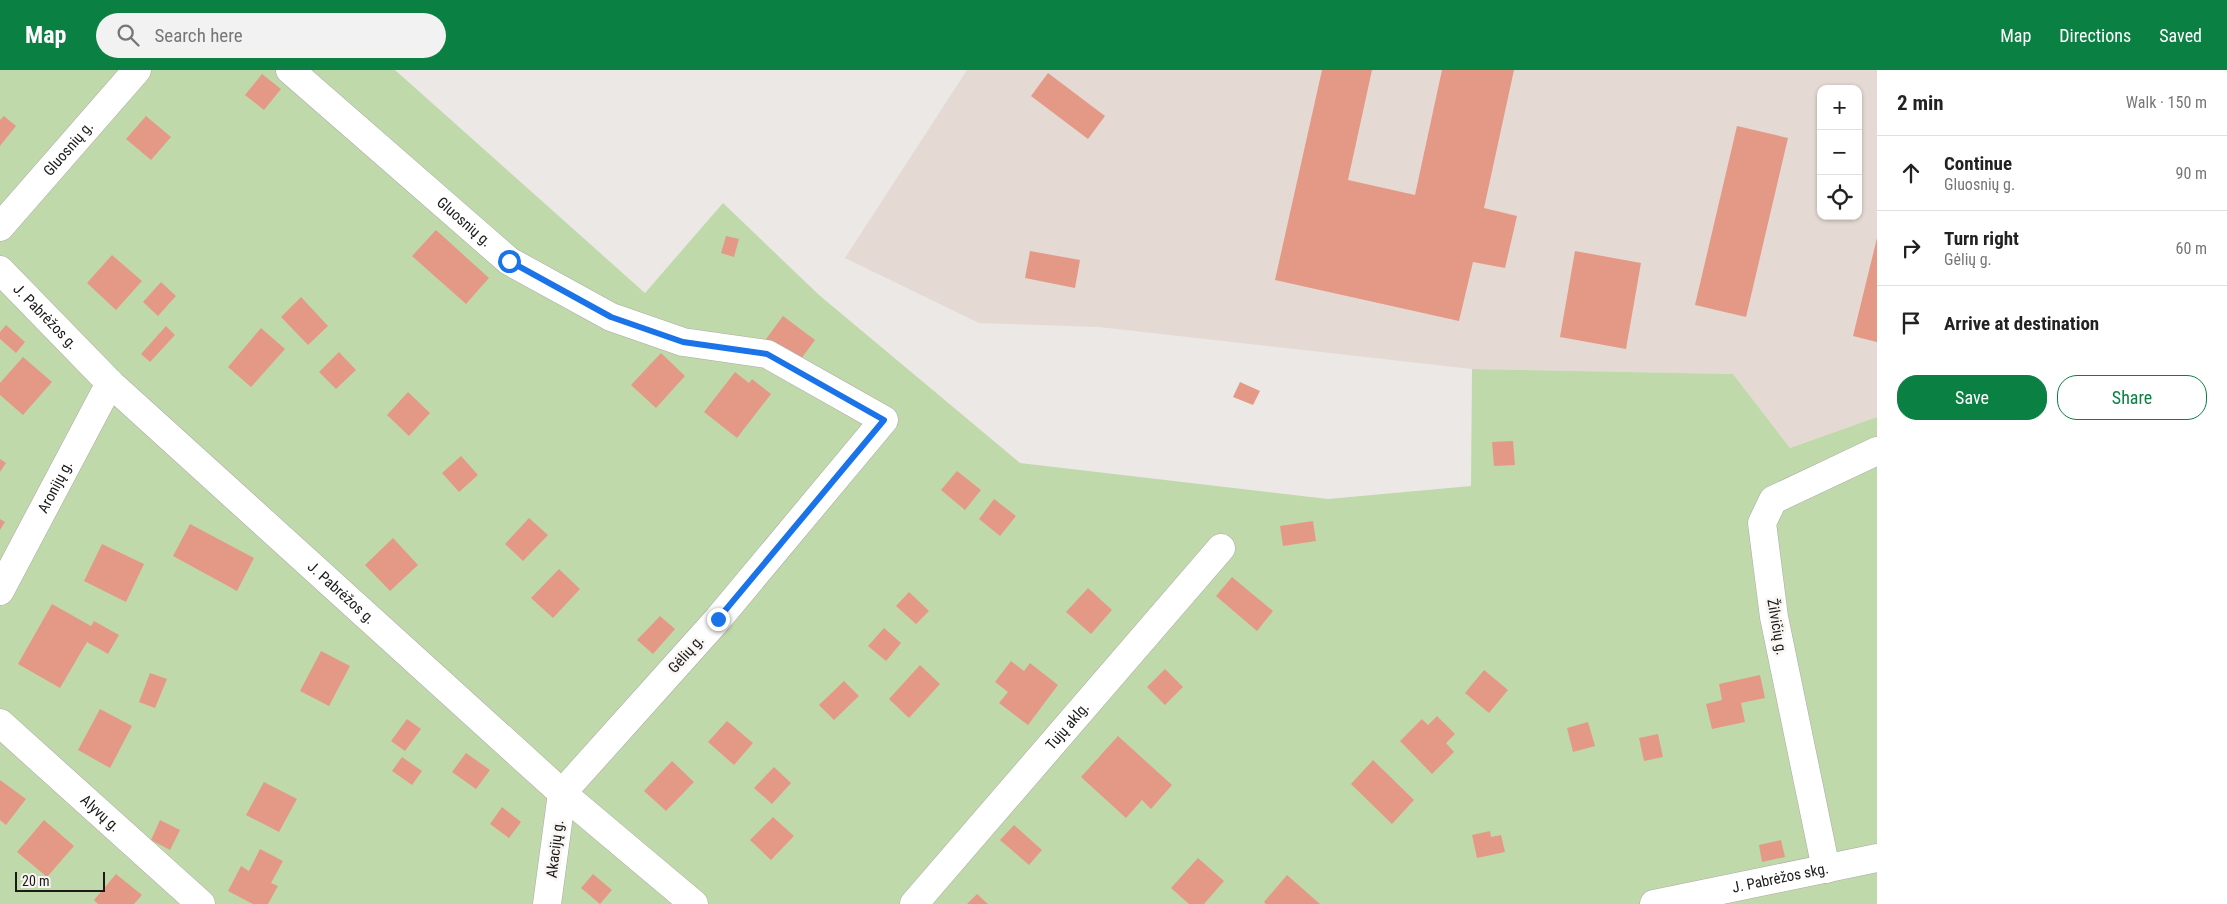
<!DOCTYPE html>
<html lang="en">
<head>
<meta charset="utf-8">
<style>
  body { margin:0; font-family:"Roboto Condensed",sans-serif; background:#f2f2f2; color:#222 }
  .controls { position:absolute; right:15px; top:15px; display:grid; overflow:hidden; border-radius:10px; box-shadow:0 1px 4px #0004 }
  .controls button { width:45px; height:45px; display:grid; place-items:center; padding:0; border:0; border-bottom:1px solid #e0e0e0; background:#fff; color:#222; font:25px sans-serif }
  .scale { position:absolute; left:15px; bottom:12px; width:90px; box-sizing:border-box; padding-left:5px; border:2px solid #1b1a19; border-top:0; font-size:14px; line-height:18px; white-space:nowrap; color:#1b1a19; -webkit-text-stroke:4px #f8f5f3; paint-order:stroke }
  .stop { position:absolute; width:15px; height:15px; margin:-11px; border:4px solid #1a73e8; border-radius:50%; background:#fff }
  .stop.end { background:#1a73e8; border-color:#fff; box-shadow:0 1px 5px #0008 }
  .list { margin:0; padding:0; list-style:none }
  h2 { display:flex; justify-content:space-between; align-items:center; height:65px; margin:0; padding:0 20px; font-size:21px }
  h2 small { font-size:16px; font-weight:400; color:#767676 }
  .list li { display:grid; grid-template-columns:32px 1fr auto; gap:15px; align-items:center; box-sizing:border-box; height:75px; padding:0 20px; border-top:1px solid #e0e0e0 }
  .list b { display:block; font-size:19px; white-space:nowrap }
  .list p { margin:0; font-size:16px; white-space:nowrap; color:#767676 }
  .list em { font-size:16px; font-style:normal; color:#767676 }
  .actions { display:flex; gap:10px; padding:15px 20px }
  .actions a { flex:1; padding:11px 0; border:1px solid #0b8043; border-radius:20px; text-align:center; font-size:18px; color:#0b8043 }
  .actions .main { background:#0b8043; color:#fff }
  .icon { flex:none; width:28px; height:28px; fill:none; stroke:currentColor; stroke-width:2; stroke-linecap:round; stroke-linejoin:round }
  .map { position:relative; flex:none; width:1877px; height:834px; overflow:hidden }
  header { display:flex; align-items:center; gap:30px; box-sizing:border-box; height:70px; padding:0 25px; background:#0b8043; color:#fff }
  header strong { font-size:24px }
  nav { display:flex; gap:28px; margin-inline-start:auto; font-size:18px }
  .search { width:350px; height:45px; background:#f2f2f2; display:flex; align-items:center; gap:12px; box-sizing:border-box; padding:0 18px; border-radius:28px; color:#767676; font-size:19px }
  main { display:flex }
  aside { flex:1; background:#fff }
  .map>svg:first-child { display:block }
</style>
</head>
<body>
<header>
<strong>Map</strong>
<div class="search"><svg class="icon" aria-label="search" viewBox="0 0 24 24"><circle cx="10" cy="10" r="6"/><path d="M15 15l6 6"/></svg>Search here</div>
<nav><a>Map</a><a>Directions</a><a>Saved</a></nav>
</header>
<main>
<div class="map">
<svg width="1877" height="834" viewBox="0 0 1877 834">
  <rect width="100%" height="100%" fill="#ebe8e6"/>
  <!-- built -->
  <path fill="#e4d9d3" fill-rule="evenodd" d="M967,0H1877V347L1790,378L1733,304L1472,299L1099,257L979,253L845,188ZM1821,19H1858V146H1821Z"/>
  <!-- green -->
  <path fill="#c0d9ab" d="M0,0H395L645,223L723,133L819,225L1020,393L1328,429L1471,416L1472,299L1733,304L1790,378L1877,347V834H0Z"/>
  <!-- building -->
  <path fill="#e49986" d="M1322,0H1372L1348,110L1415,125L1442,0H1514L1484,138L1517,146L1505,198L1473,192L1459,251L1275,210Z
    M1048,3L1105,46L1088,69L1031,26Z
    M262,4L281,19L264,40L245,25Z
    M4,46L16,56L0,76V50Z
    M146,46L171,67L151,90L126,69Z
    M1737,56L1788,68L1746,247L1695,235Z
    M436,160L489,208L466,234L412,186Z
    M726,166L739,169L734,187L721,183Z
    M1877,168V272L1853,266Z
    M1030,181L1080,190L1075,218L1025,208Z
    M1575,181L1641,193L1626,279L1560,267Z
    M112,185L142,211L116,240L87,213Z
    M161,212L176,226L158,246L143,232Z
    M301,227L328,256L308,275L281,247Z
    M783,246L815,270L798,293L766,269Z
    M6,255L25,272L16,283L0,269V262Z
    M166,256L175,265L150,292L141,284Z
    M261,258L285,279L251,317L228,297Z
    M339,282L356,300L336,319L319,302Z
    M661,283L685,306L656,338L631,315Z
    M23,287L52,312L23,345L0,325V313Z
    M735,302L749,313L752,309L771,324L737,368L704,342Z
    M1240,312L1260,321L1253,335L1233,327Z
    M408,322L430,343L409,366L387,345Z
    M1513,371L1515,395L1494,396L1492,372Z
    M461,386L478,405L459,422L442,403Z
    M0,389L6,393L0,402Z
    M957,401L981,420L965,440L941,420Z
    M994,429L1016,446L1000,466L979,449Z
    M529,448L548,465L523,491L505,474Z
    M0,449L5,452L0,460Z
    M1313,451L1316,471L1283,476L1280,456Z
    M190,454L254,488L237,521L173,486Z
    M393,468L418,495L390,521L365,495Z
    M102,474L144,494L126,532L84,511Z
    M559,499L580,519L553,548L531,528Z
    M1232,507L1273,541L1257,561L1216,526Z
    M1088,518L1112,540L1091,564L1066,542Z
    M909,522L929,541L916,554L896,536Z
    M52,534L91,556L94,551L119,565L108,584L87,572L60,618L18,594Z
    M660,546L675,559L653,584L637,570Z
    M884,558L901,573L886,591L868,576Z
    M321,581L350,596L329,636L300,621Z
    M1011,591L1024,601L1030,593L1058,615L1028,655L999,633L1008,622L995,612Z
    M920,595L940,614L909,648L889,629Z
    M1165,599L1183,617L1165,635L1147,617Z
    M1484,600L1508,620L1489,643L1465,623Z
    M150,603L167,609L155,638L139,632Z
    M1760,605L1765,628L1741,633L1745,652L1712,659L1706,634L1722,630L1719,614Z
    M844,611L859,626L834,650L819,635Z
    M100,639L132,656L110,698L78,680Z
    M1437,646L1455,664L1446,673L1454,682L1432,704L1400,671L1422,649L1428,655Z
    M407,649L421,659L405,681L391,671Z
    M727,651L753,673L734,695L708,672Z
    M1588,652L1595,676L1573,682L1567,658Z
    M1658,664L1663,687L1644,691L1639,668Z
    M1118,666L1172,715L1151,739L1142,730L1126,748L1081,707Z
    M466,683L490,700L476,719L452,702Z
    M402,687L422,701L412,715L392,701Z
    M1373,690L1414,730L1392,754L1351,714Z
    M672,691L694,712L666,741L644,721Z
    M774,697L791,713L772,734L754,718Z
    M0,710L26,729L6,755L0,750Z
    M264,712L297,729L279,762L246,745Z
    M502,737L521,752L509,768L490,754Z
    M773,747L794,766L771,790L750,770Z
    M44,750L74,776L47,807L17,782Z
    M160,750L180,760L170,780L151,770Z
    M1014,755L1042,780L1029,795L1000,770Z
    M1490,761L1491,767L1501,765L1505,782L1477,788L1472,765Z
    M1781,770L1785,787L1762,792L1759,775Z
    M260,779L283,791L271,813L278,816L268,834H253L228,821L241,796L249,801Z
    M1198,788L1224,811L1204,834H1189L1171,818Z
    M116,804L142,825L134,834H98L94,830Z
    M593,804L612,820L600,834L581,818Z
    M1287,805L1320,834H1266L1264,832Z
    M977,824L988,834H967Z"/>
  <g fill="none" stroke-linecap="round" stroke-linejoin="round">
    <!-- minor casing -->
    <g stroke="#aca9a7" stroke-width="29">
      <g id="minor">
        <path id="s1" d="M290,0L509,191L611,247L683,272L767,284L884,350L718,549L562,723L547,834"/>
        <path id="s2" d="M0,157L137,0"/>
        <path id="s3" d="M0,200L110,313L562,723L694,834"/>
        <path id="s4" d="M0,521L110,313"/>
        <path id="s5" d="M0,653L201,834"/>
        <path d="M1826,799L1774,547L1762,453L1773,430L1877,381"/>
        <path id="s6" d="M914,834L1221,478"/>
        <path id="s7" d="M1654,834L1877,788"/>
      </g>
    </g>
    <!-- minor -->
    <use href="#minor" stroke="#fff" stroke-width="28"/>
  </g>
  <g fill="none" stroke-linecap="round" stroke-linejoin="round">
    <!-- route -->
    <path stroke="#1a73e8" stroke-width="6" d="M509,191L611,247L683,272L767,284L884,350L718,549"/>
  </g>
  <g text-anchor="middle" stroke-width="5" stroke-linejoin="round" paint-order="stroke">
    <!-- street labels -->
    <g font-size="15" fill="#1b1a19" stroke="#f8f5f3">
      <text dy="5" stroke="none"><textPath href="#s2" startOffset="104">Gluosnių g.</textPath></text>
      <text dy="5" stroke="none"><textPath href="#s1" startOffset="231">Gluosnių g.</textPath></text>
      <text dy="5" stroke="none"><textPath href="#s3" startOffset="65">J. Pabrėžos g.</textPath></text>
      <text dy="5" stroke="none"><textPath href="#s4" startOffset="118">Aronijų g.</textPath></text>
      <text dy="5" stroke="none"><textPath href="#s3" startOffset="470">J. Pabrėžos g.</textPath></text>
      <text transform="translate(1777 557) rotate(80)" y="5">Žilvičių g.</text>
      <text transform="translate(686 584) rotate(-48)" y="5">Gėlių g.</text>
      <text dy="5" stroke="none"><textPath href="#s6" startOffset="235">Tujų aklg.</textPath></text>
      <text dy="5" stroke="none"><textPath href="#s5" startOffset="135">Alyvų g.</textPath></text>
      <text transform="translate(555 779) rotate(-83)" y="5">Akacijų g.</text>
      <text dy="5" stroke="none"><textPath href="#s7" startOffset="129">J. Pabrėžos skg.</textPath></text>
    </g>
  </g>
</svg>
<div class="controls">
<button>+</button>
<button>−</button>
<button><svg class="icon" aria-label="locate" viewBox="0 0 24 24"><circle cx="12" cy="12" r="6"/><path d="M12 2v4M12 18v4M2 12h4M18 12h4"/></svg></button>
</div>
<div class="scale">20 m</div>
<div class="stop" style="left:509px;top:191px"></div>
<div class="stop end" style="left:718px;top:549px"></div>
</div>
<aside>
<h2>2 min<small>Walk · 150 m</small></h2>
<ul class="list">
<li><svg class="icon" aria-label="ahead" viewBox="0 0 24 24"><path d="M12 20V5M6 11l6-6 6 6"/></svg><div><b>Continue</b><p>Gluosnių g.</p></div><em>90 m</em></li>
<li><svg class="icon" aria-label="right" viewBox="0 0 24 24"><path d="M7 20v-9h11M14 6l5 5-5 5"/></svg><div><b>Turn right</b><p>Gėlių g.</p></div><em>60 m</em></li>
<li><svg class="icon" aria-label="arrive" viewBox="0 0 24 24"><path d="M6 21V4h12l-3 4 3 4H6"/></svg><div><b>Arrive at destination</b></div></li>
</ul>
<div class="actions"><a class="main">Save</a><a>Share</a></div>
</aside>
</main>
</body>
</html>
